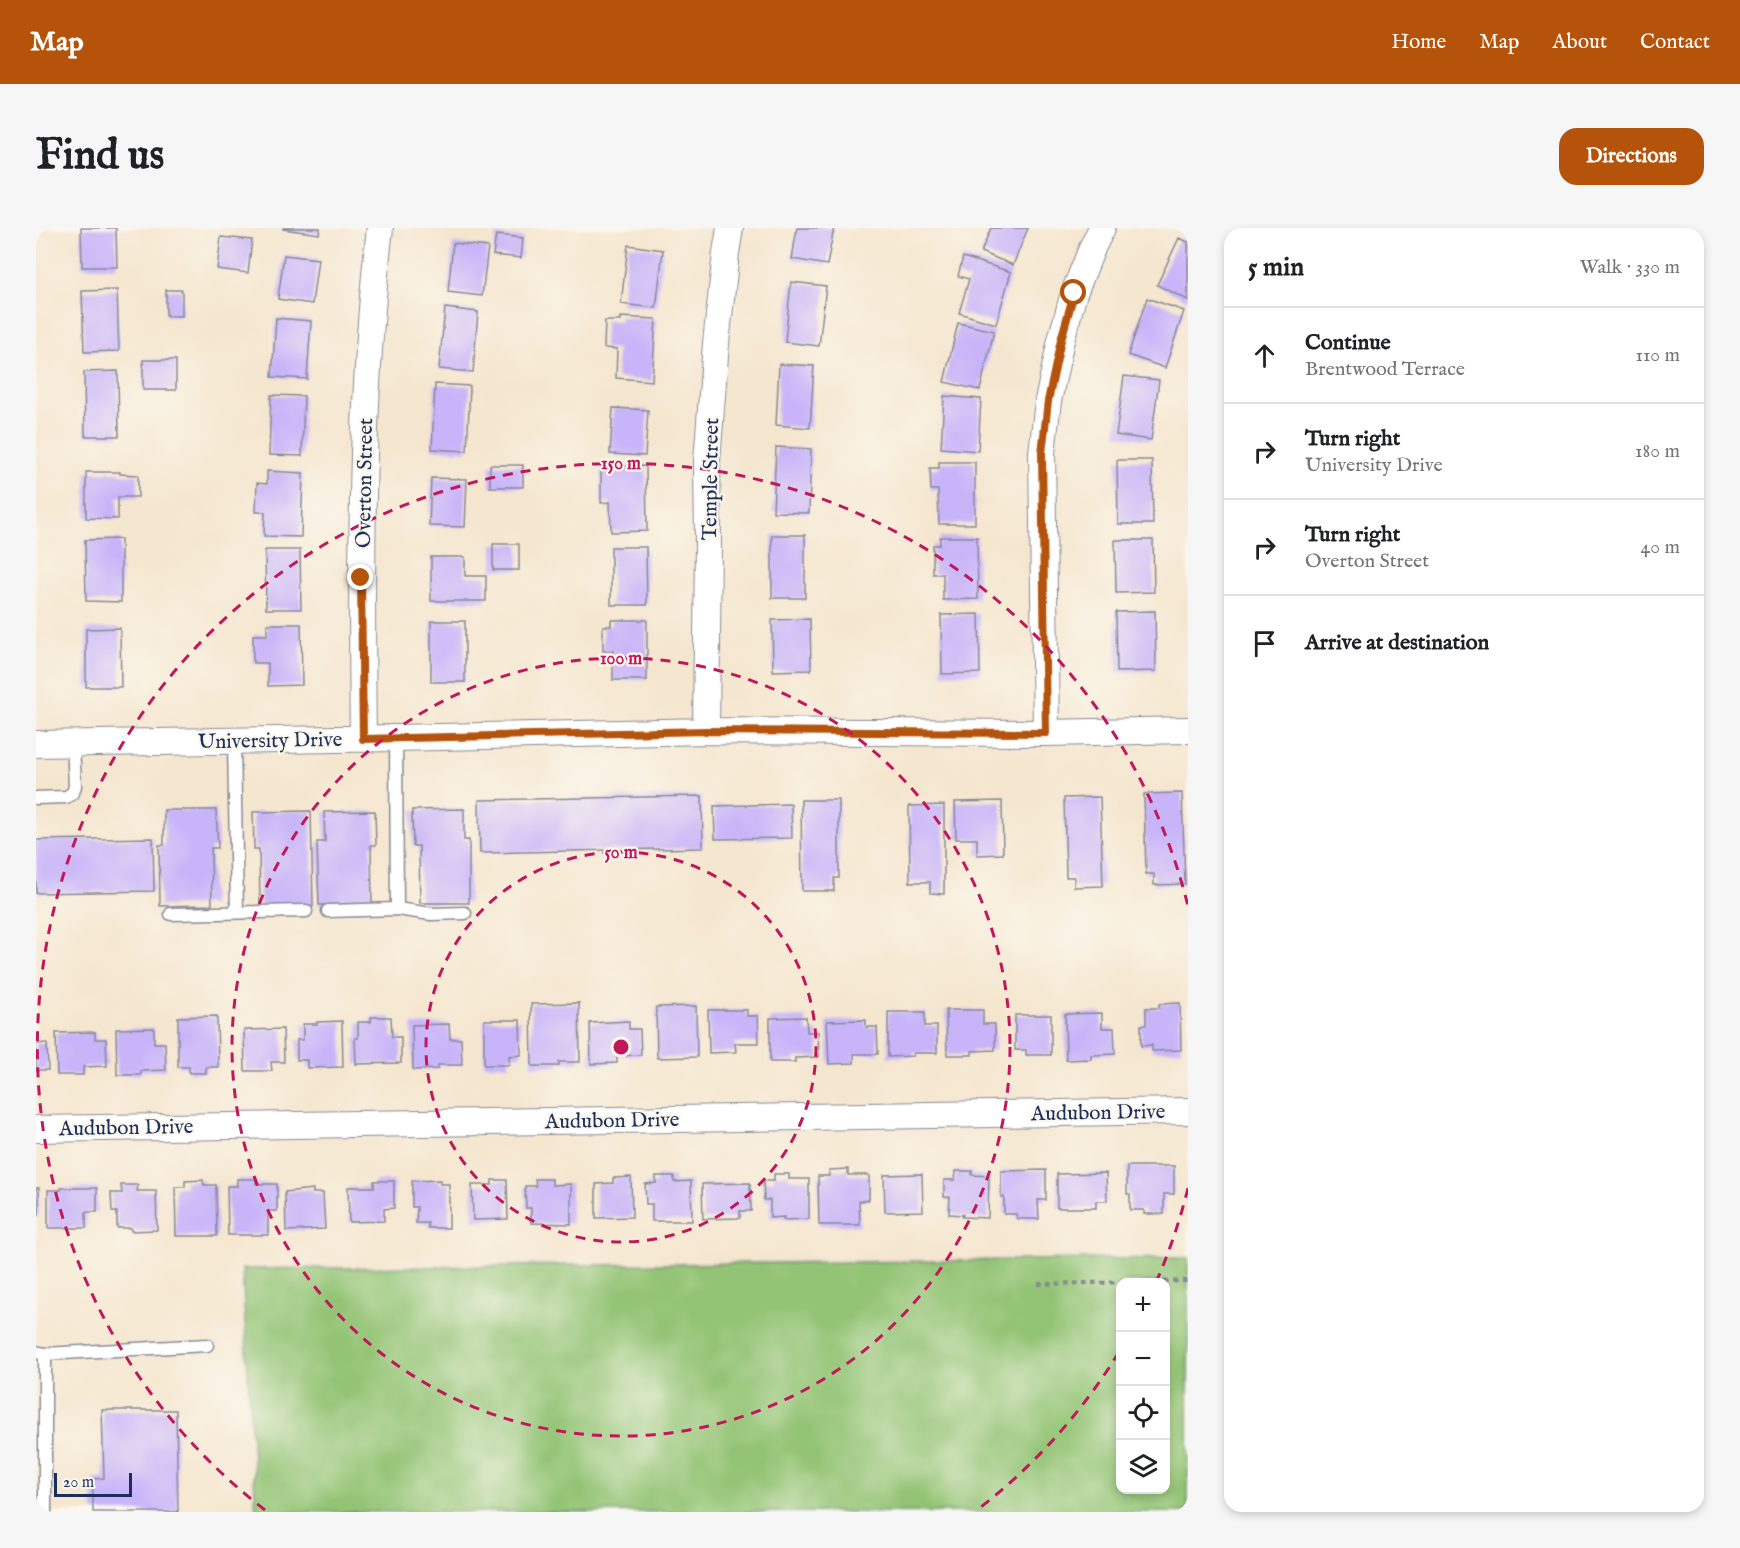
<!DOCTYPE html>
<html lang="en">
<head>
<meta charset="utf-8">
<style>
  body { margin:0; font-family:"IM FELL English",serif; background:#f6f6f6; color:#202124 }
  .controls { position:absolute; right:18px; bottom:18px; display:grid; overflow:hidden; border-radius:12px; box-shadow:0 3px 9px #0003 }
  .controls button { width:54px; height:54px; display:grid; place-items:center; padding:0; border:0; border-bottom:2px solid #e0e0e0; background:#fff; color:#202124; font:30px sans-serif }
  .scale { position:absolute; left:18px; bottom:15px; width:78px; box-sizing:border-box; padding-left:6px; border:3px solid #1b2f5e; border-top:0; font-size:16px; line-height:21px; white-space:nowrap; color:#1b2f5e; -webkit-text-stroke:4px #fbf7ec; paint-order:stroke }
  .stop { position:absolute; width:18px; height:18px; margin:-14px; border:4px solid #b45309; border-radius:50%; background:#fff }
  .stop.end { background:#b45309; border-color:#fff; box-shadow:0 2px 6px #0008 }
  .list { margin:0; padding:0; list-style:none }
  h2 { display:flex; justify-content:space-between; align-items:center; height:78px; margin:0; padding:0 24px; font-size:26px }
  h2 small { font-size:20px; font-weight:400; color:#757577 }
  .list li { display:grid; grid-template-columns:39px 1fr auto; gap:18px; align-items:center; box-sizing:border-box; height:96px; padding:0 24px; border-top:2px solid #e0e0e0 }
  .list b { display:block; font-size:22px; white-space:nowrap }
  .list p { margin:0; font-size:20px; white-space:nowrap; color:#757577 }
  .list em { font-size:20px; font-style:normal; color:#757577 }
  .icon { flex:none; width:33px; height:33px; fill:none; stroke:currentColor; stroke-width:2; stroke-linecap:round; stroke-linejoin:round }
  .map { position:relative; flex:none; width:1152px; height:1284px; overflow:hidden; border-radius:18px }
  header { display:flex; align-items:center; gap:36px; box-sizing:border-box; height:84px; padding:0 30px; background:#b45309; color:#fff }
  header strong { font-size:28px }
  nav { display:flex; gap:33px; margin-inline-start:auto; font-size:21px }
  .intro { display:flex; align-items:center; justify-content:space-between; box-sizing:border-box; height:144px; padding:0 36px }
  h1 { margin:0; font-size:42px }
  .button { padding:15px 27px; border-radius:18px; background:#b45309; color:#fff; font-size:21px; font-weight:700 }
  main { display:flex; gap:36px; padding:0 36px }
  aside { flex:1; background:#fff; border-radius:18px; box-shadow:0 3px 9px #0003 }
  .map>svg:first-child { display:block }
</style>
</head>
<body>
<header>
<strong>Map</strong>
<nav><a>Home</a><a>Map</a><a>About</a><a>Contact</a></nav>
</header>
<div class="intro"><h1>Find us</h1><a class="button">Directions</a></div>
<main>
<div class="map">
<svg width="1152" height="1284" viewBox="0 0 1152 1284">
  <rect width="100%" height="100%" fill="#fbf7ec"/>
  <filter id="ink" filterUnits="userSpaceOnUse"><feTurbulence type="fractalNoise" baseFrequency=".0167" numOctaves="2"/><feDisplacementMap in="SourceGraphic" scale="12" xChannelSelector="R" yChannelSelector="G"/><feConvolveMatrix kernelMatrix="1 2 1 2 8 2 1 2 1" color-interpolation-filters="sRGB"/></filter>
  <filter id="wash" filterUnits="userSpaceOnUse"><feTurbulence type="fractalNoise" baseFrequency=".008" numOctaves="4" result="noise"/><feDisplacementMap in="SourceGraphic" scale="24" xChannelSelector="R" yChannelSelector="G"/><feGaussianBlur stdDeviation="1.35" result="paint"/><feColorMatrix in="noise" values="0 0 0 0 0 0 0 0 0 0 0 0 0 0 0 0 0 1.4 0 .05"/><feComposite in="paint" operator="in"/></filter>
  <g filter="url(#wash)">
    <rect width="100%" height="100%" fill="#f5e6cf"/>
    <!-- green -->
    <path fill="#93c474" stroke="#577a69" stroke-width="1.5" fill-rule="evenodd" d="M1152,1030V1284H220L206,1041ZM1084,1054H1130V1262H1084Z"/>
    <g id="blocks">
      <!-- building -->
      <path fill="#c8b4f9" d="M45,0H80L81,39H46Z
        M247,0H284L283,6L247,1Z
        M761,0H798L791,37L756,31Z
        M955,0H992L977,37L945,24Z
        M460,7L487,10L485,30L457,27Z
        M185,9L216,12L212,45L181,41Z
        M1143,10L1152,14V72L1121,57Z
        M417,15L452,19L446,68L412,64Z
        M592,17L627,22L620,80L585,76Z
        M248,27L282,31L276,76L242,71Z
        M927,29L975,44L960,96L923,85L933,51L922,48Z
        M755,54L790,58L783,118L749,114Z
        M81,62L83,123L48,124L46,63Z
        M130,62H146V88H130Z
        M1111,70L1148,83L1129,140L1092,127Z
        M409,80L442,84L437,144L403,141Z
        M584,89L620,91L616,153L580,150L581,121L568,120L569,93H584Z
        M240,90L275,93L271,151L236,149Z
        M922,95L958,103L944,162L908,154Z
        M107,132H140V162H107Z
        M743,136L778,138L774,200L740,197Z
        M82,143L83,208H49L48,144Z
        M1088,148L1123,152L1115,212L1080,207Z
        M399,156L434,158L431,223L396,221Z
        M235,167L268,168L266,228L233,227Z
        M908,168L945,171L942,223L905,220Z
        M577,180L612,182L609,228L574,226Z
        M740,219L775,221L773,285L737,284Z
        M1081,232H1116L1117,296H1082Z
        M903,234H939V296H903L902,262H895L894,240H903Z
        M454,237H487V259H454Z
        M610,238L611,303L575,304L574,274L565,275V243H575V239Z
        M231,243L267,245L265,309L228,308L229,284H220L221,255L231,256Z
        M50,244H84V246L102,247V269H82V291L50,290Z
        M395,250L431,251L429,299L393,298Z
        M736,307H769V370H736Z
        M904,309H941L942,371L907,372V346H897V317H904Z
        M85,311V374L50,373L49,312Z
        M1079,312H1117L1118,364L1080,365Z
        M457,316H483V342H457Z
        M575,319H610L611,377H575Z
        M229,322H264L265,381H230Z
        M395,329H429V348H450V373H395Z
        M1119,383L1120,443L1081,444L1080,384Z
        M943,386L944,445L906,446L905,387Z
        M774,391L775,442L737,443L736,392Z
        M575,392H611V452H577V423H567V398H575Z
        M395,393H429V454H395Z
        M231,396H265L266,457L232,458V435H217V407H231Z
        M84,400L85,459H50V401Z
        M1146,565L1149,656L1118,657V646H1110L1108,566Z
        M666,568L667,620L444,625L443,572Z
        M1064,569L1067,658L1038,659V649H1030L1028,570Z
        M765,572H803V650H798V663H766Z
        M966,573L967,626L941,627V611H920L919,574Z
        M755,576L756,610L679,611L678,578Z
        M908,577V666L894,665V654H874L873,578Z
        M428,581V612H433V675H384L383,618H377L376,582Z
        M128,582H180L182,620H175L176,677L124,678L123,617H128Z
        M275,583L277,678L224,679L223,621H218L217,584Z
        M339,583L340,617H335L336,676L283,677L281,614H289L288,584Z
        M117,610L118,663L0,665V612Z
        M543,775L544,834H523V838H496L495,776Z
        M1144,775L1145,822L1116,823V817L1105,818V797H1110V780H1123V776Z
        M660,778L661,829L621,830L620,779Z
        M672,782H711V788H722L723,815H699L700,824L673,825Z
        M910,782H947V796H959V822L936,823V827H911Z
        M852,784H889V798H901V825H877V828L852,829Z
        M1066,785V800H1078L1079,826L1055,827V831L1030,832L1029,786Z
        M979,787H1015V827H990V822H979Z
        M181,788L182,839H170V845H153V839H142V789Z
        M335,789H355L356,809H365V835L320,836L319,810H322V794H335Z
        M770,789L771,804H782L783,829L759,830V834H734V790Z
        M448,792H484L485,827L473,828V837H448Z
        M830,792V799H841L842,826H818V835L793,836L791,793Z
        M306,793L307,839L271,840V832H261V812H267V796H281V794Z
        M593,793V801H604L605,827L581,828V835L555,836L554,795Z
        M413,796L414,811H425L426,837H402V841L377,842L376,797Z
        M118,800V815H129L130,842L105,843V847H81L80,801Z
        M247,801L248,834H235L236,843H209L208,802Z
        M59,804V811H70L71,838L47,839V847H21L20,805Z
        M11,815L12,842H0V816Z
        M1091,938H1138V966H1128V986H1108V982H1094V966H1091Z
        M812,941V947H833V972L823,973L824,997H783L782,948H793V942Z
        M1010,942V972H1002L1003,991H981L980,986H968V969H965V943Z
        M920,943H936V947L953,948L952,990L926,989L927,987L913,986L914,969H908V952H919Z
        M1070,945L1071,973H1060V980H1021V946Z
        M738,946H753V951H773V991L747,992L748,989L734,990V972H728L727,953H738Z
        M886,946L887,983L849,984L848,947Z
        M620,948H638V954L655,953L656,993H616V976H610L609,956L620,955Z
        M595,949L596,989L560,990V956L577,955V950Z
        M201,951H220V956H241V983H232V1007H192L191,958H201Z
        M499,951H516V957L535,956V996L495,995V980H490L489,958H500Z
        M167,952L168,957H180L181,1008H140L139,959H149V953Z
        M404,952V956H413V1000H392V995H380L381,979H376V953Z
        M456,952H471L472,991L437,992L436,957H456Z
        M338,953H358V980L348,981V993L313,994L312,959H338Z
        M714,955L715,983H704V990L667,991L666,956Z
        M85,957H102L101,963H120L121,1002L95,1003V1000H81V984H76L75,965H86Z
        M0,960H3V987H0Z
        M25,960H61V984H50V1000H12V962H25Z
        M277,961V965H287L289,1001L250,1003L249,964Z
        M66,1182H140L142,1284H57V1251L68,1250Z"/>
    </g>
  </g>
  <g filter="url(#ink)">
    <use href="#blocks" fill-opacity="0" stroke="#888a96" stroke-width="1.5"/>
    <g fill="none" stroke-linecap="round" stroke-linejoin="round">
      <!-- lane casing -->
      <g stroke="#888a96" stroke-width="15">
        <path id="lane" d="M198,513L201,684
          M0,570L30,569L37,565L39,558L37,515
          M361,681L395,686L429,685
          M292,683L361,681L360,510
          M135,686L270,683
          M0,1124L9,1126V1284
          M9,1126L171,1117"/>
      </g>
      <!-- street casing -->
      <g stroke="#888a96" stroke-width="28">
        <path id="street" d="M670,503L672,315L671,233L680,115L690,25L694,0
          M1010,505L1006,225L1012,173L1025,112L1038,65L1057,18L1066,0
          M327,511C325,340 324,170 344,0
          M0,516L360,510L670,503L1010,505L1152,502
          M0,901L1152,883"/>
      </g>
      <!-- path -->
      <path stroke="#888a96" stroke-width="4" stroke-dasharray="4.5 4.5" stroke-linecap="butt" d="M1002,1056L1152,1053"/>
      <!-- lane -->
      <use href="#lane" stroke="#fff" stroke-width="12"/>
      <!-- street -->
      <use href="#street" stroke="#fff" stroke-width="26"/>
    </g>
  </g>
  <g fill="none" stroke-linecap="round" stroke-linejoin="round" filter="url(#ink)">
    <!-- route -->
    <path stroke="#b45309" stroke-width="8" d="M325,350L327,511L670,503L1010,505L1006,225L1012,173L1025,112L1038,65"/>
  </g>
  <!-- distance rings -->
  <g fill="none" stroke="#c2185b" stroke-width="3" stroke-dasharray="10 8">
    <circle cx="585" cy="819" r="195"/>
    <circle cx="585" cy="819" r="389"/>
    <path d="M1152 960A584 584 0 0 1 1121 1052M1083 1124A584 584 0 0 1 941 1282M229 1282A584 584 0 1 1 1152 678"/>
  </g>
  <g text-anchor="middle" stroke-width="4.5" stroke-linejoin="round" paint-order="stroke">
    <!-- street labels -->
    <g font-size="21" fill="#1b2f5e" stroke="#fbf7ec">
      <text transform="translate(674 251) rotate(-89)" y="7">Temple Street</text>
      <text transform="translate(328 255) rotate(-89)" y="7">Overton Street</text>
      <text transform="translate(234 512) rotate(-1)" y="7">University Drive</text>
      <text transform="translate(1062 884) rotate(-1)" y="7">Audubon Drive</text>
      <text transform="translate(576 892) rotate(-1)" y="7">Audubon Drive</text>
      <text transform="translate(90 899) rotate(-1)" y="7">Audubon Drive</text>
    </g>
  </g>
  <circle cx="585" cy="819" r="9" fill="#c2185b" stroke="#fbf7ec" stroke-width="3"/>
  <g font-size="18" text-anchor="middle" font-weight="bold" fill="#c2185b" stroke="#fbf7ec" stroke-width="4.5" stroke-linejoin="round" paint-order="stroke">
    <text x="585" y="241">150 m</text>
    <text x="585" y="436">100 m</text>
    <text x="585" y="630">50 m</text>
  </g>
</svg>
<div class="controls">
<button>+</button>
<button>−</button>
<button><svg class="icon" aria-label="locate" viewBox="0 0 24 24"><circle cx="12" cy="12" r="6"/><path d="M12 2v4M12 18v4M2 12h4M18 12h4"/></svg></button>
<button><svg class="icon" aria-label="layers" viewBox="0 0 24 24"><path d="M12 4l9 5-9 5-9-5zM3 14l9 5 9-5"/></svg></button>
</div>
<div class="scale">20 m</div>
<div class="stop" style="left:1038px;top:65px"></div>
<div class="stop end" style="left:325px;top:350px"></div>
</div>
<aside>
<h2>5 min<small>Walk · 330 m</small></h2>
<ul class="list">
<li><svg class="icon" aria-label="ahead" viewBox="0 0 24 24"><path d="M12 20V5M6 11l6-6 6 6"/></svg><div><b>Continue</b><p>Brentwood Terrace</p></div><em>110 m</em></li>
<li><svg class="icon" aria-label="right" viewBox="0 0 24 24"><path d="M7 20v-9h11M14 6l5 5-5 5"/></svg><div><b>Turn right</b><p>University Drive</p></div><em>180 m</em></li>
<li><svg class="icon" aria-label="right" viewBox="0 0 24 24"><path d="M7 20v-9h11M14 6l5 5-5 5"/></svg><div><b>Turn right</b><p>Overton Street</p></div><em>40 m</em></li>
<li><svg class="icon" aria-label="arrive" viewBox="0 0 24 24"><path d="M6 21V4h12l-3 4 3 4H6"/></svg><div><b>Arrive at destination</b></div></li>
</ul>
</aside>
</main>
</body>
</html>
